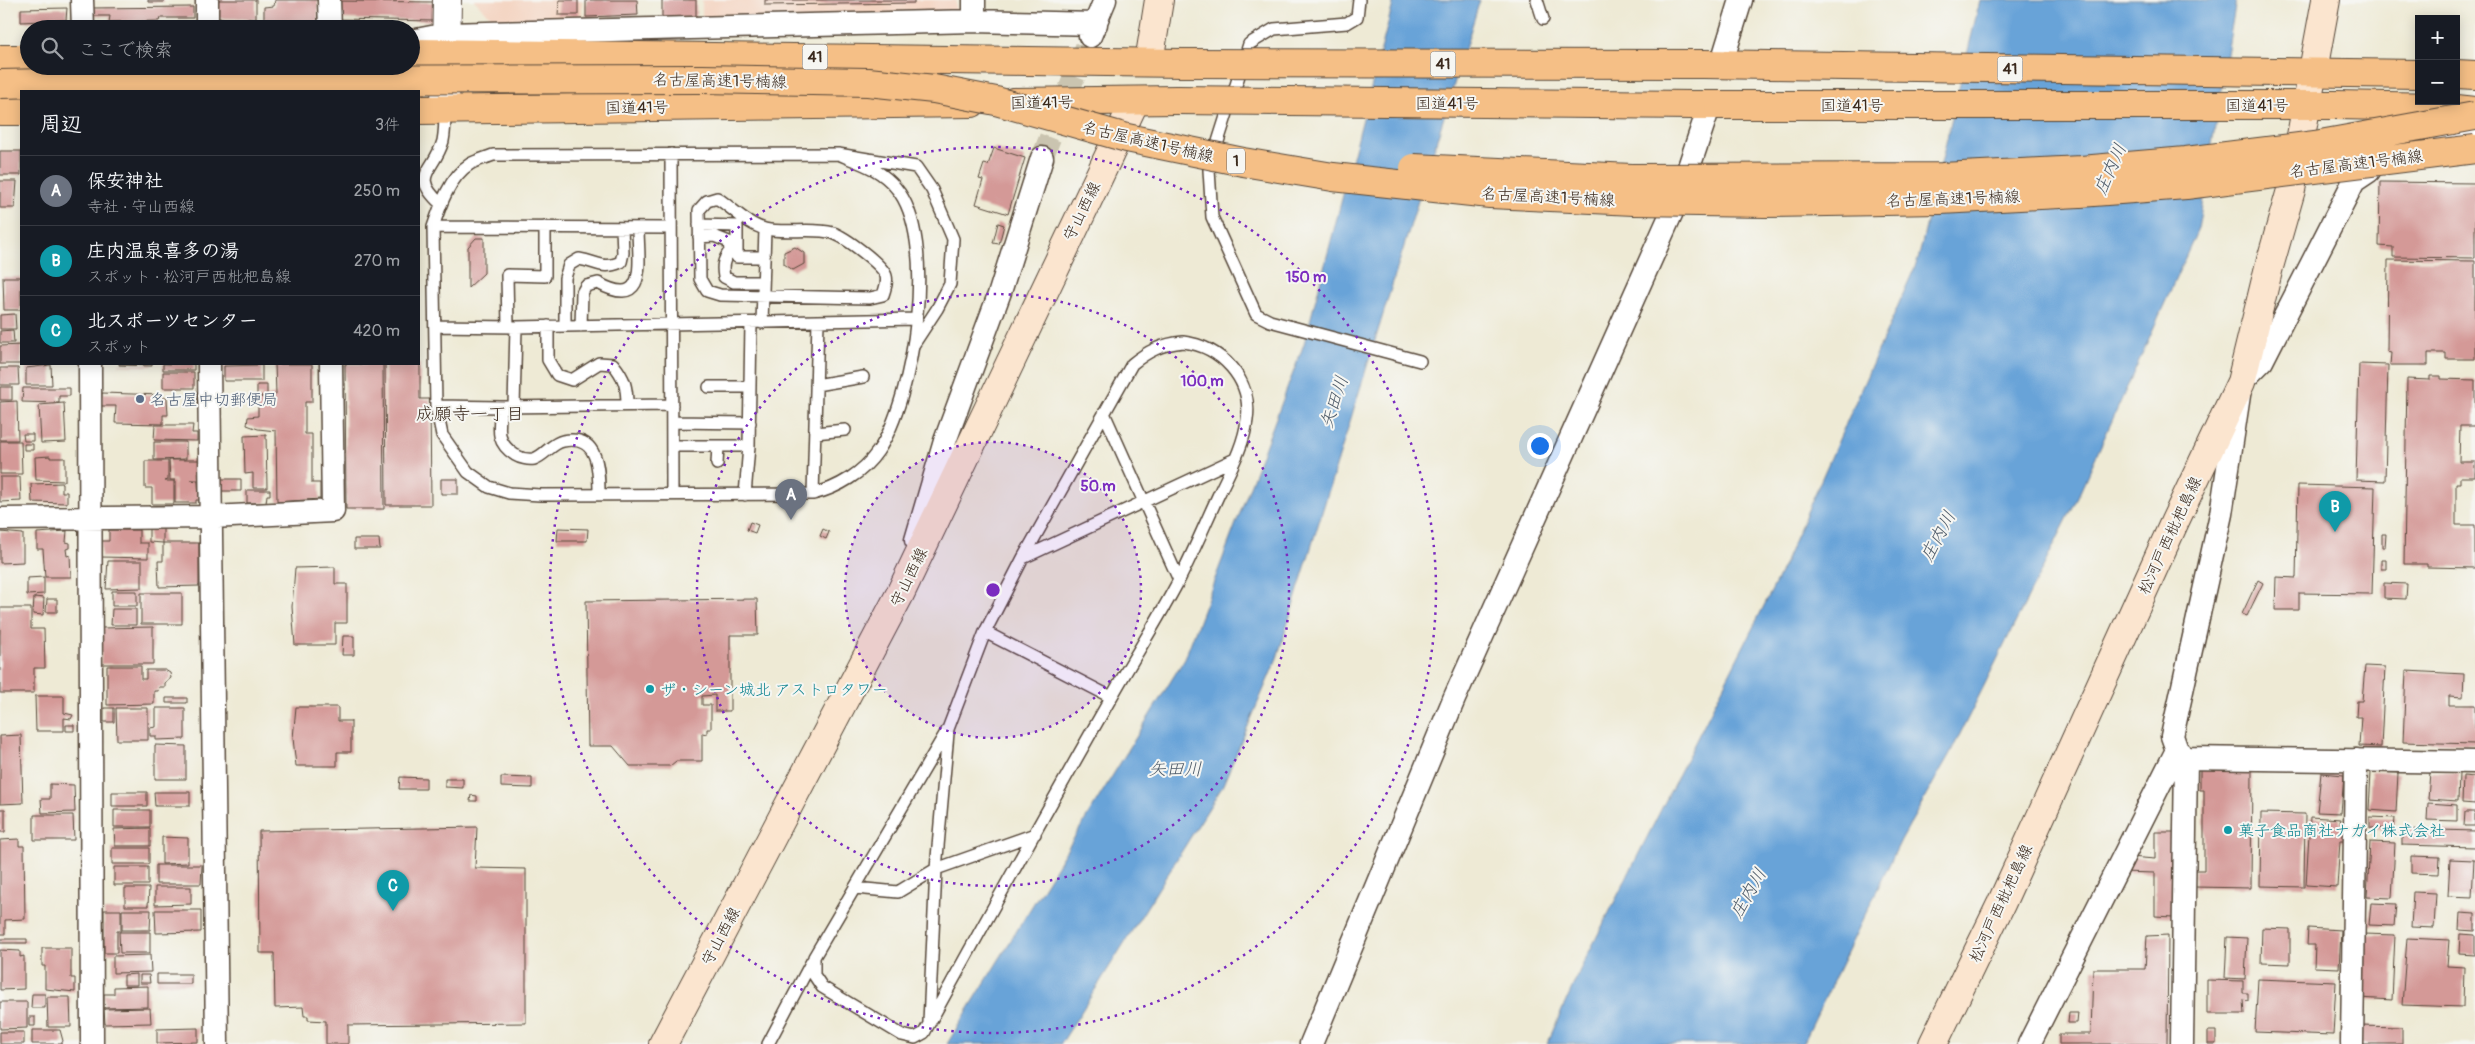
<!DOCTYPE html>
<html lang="ja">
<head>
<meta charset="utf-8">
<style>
  body { margin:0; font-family:Pangolin,"Klee One",sans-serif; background:#20242c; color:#f1f3f6 }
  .controls { position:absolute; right:15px; top:15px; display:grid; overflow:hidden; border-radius:0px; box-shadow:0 2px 12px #0003 }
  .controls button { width:45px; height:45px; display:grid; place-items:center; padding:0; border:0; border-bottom:1px solid #363941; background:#171b24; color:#f1f3f6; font:25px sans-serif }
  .you { position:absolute; left:1539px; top:445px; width:18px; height:18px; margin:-12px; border:4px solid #fff; border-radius:50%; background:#1a73e8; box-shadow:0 0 0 8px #1a73e833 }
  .badge { display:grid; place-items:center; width:32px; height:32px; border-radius:50%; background:#d690ce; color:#fff; font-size:16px; font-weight:700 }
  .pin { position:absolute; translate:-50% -41px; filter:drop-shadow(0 1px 2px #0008) }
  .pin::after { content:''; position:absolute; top:26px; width:18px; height:15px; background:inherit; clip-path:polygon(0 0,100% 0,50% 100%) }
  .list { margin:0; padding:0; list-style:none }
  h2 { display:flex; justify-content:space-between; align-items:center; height:65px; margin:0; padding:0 20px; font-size:21px }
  h2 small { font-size:16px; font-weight:400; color:#9ea1a6 }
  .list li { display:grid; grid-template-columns:32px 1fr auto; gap:15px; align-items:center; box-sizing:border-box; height:70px; padding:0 20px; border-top:1px solid #363941 }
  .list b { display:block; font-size:19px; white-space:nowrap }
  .list p { margin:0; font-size:16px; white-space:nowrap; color:#9ea1a6 }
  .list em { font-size:16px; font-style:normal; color:#9ea1a6 }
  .icon { flex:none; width:28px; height:28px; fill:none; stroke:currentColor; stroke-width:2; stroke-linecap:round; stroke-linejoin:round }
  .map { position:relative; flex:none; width:2475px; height:1044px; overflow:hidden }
  .search { position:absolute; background:#171b24; box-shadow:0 2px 12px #0003; left:20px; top:20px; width:400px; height:55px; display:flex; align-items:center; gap:12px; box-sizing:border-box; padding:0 18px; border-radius:28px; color:#9ea1a6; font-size:19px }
  .panel { position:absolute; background:#171b24; box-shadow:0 2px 12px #0003; left:20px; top:90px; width:400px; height:275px; border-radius:0px }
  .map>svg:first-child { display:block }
</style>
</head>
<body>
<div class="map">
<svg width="2475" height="1044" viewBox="0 0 2475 1044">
  <rect width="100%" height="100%" fill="#f6f6f2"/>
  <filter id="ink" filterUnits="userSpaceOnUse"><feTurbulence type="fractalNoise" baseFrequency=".02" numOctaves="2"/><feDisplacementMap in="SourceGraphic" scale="10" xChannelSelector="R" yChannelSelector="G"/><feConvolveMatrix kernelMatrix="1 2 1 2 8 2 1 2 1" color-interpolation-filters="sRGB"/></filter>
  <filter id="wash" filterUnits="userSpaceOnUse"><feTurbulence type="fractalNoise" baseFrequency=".0096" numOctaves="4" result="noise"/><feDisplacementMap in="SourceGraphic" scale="20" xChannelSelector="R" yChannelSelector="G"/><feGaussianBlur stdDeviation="1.12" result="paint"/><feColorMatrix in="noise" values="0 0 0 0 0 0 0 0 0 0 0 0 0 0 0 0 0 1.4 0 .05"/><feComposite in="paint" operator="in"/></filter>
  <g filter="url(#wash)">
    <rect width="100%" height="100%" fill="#eeead5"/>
    <!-- built -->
    <path fill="#f4d3c0" d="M474,0H582V21L494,20Z
      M702,0H956V19L702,20Z"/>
    <!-- water -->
    <path fill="#68a3d8" stroke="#52667b" d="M1394,0H1480L1277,658L1222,787L1061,1044H947L1185,658L1304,344Z
      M1980,0H2236L2198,229L2076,501L1953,748L1901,840L1803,1044H1547L1580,970L1777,580L1918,260Z"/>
    <g id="blocks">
      <!-- building -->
      <path fill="#d49997" d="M148,0H164V2H148Z
        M213,0H256V19L213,18Z
        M275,0H318V22H264V7L274,6Z
        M559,0H578V15H558Z
        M586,0H637L638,15L586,17Z
        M662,0H696V18L662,19Z
        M765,0H914V3L765,5Z
        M337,1L434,2V21L337,19Z
        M193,7V18H160L159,21L109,22L110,16H90V8Z
        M67,8L66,20L21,22V9Z
        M994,148L1025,158L1008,214L976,204L983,180L979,179L984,164L988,165Z
        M0,151H21V175H0Z
        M0,181H17L15,208H0Z
        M2380,182L2475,183V258L2393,257V247L2379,246Z
        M998,223L1004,225L999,244L993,243Z
        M476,238H484V273L468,288V247Z
        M795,247L804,253V264L793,270L784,264V252Z
        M2388,260L2475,261V359H2446V353H2428V365H2390L2391,353L2387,352Z
        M3,277H21V310H4Z
        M15,314L16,329H0V315Z
        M13,330L14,343H0V331Z
        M21,345V364H0V346Z
        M119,364H152V366L119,365Z
        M163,364H194V370H163Z
        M275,364H312V402H305V434H312V483H320V499L277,502L276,431L258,429L247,425L248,417L258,416V398L276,394Z
        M345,364H383L384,509H346Z
        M385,364H420V399H430L431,505H386Z
        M2359,364L2388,365L2385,481L2356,480Z
        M51,365L52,385H26V368Z
        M262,365V381H224V366Z
        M0,368H18L19,385H0Z
        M163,372H194V388H163Z
        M2430,376H2441V379L2475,380V426H2460L2459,462H2475V477H2460V483H2456V525H2475V568L2427,567V564H2404L2407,379L2430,380Z
        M257,385H267V396H257Z
        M0,387H12V400H0Z
        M23,388H70V396H59V403L22,402Z
        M102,393L163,395V398H167L168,415H163V424L115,423L116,406H101Z
        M17,401L18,440H0V402Z
        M64,403L66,442L41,443L39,405Z
        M155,425H193L192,433H197V441L154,440Z
        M23,434H33V441H24Z
        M266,435L267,488H253V473L245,474L244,436Z
        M0,441H21L22,474H0Z
        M154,442H186V459L154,460Z
        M24,444H33V450H24Z
        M50,456V458H65V481L36,480L35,457Z
        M169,460H199V480H191L198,481L199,500H196V503H175V480H170Z
        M145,461H168V480L165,481H174V504H152V488H145Z
        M0,477H20L21,501L0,502Z
        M218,479H241V491H219Z
        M441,479H458V494H441Z
        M62,483V492H67V503L32,502L31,484Z
        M2298,485L2375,487L2372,594L2299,593V610H2275L2276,577L2296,578Z
        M247,490H270V495H267L266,503H247Z
        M750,522L758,525L755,533L747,530Z
        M558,528L588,529L587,541H557Z
        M149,529H163V543L149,542Z
        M823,529L829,532L826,539L820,536Z
        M109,530H139V543H148V558L101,557V541H109Z
        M67,531L66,542L70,543V548L66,549L67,556L70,555L71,577H45L43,549H37V533Z
        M0,532L23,534V562L0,563Z
        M2382,534H2386L2385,547H2382Z
        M354,539H379L380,549H354Z
        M163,543H199V586L159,587L158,561H163Z
        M2381,560H2386V569H2381Z
        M108,561H142V588L106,589Z
        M335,567V584H347V623H335V645H295L292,607L295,568Z
        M44,577V594L27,595V578Z
        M2258,580L2263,583L2247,616L2242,614Z
        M2384,583L2407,584L2406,599L2384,598Z
        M112,591H137V606H112Z
        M141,593H182V624H141Z
        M34,597L44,598L43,615L33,614Z
        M47,599H57V612H46Z
        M757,599L758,635H730V711H715V695L702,696V705H711V729H707V734L702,733V761H676L670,766H630L613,746H588L586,601Z
        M0,608H31V629H44L45,668H34V693H0Z
        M112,609H136V625H111Z
        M153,627V664H101V628Z
        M343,636H354V655H342Z
        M107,666H141V679H146V670H165L170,673L171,678L165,683V687H159L158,691H154V704L107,705Z
        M2365,666L2385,667L2381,747L2359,746L2361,717H2356L2357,701H2362Z
        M2406,671L2464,674L2463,697L2449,696V705H2475V744L2403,742Z
        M35,696H64V713L73,715L71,719L64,718V731H36Z
        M166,698H187V703H166Z
        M296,707H338V721H351V752H337V766H296L293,738Z
        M104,708H114V722H104Z
        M116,708H148V740H117Z
        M156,708H185V739L156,740V736H150V728L156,727Z
        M66,725H74V731H66Z
        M21,735L23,803L0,804V736Z
        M155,745L186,746V779H155Z
        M2200,769L2252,770L2251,888L2194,887L2195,870H2204V790H2200Z
        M2371,772L2398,773L2396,812L2369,810Z
        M2430,772L2459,773L2458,801L2428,799Z
        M2321,773L2344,775L2341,813L2317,812Z
        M2463,776L2475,777V804L2462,803Z
        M400,777L426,778V789H399Z
        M501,777L532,778V788L501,787Z
        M445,779H463V788L445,787Z
        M50,784L74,785L75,812L42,813L41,799H50Z
        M112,792H147V806H112Z
        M154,792H190V806H155Z
        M471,795L477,796V801H470Z
        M2428,803L2457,805V821L2427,820Z
        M0,809H5V832H0Z
        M114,810H150V827H114Z
        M2465,812H2475V826H2464Z
        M2261,813L2305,814L2304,887L2260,886Z
        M34,815H73L74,840H34Z
        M2310,817L2341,819L2340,823L2345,824L2344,841H2340L2337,887L2306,885Z
        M2370,817L2395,818L2394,829L2370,828Z
        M477,827L475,868L526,869V1023L348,1025V1044H326V1021L308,1020V1016H304L303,1007L275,1008L274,953H260L259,831Z
        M150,828V846H115L114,829Z
        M2402,829L2475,831V847L2402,845Z
        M2155,832H2175L2173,917L2155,916V873L2121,872L2130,857L2155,859Z
        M162,837L188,838V863L162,864Z
        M19,839V846H24L25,919L5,920V934H0V840Z
        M2370,842L2395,843L2392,898L2367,897Z
        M112,848H149V864H112Z
        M2411,856L2440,857L2439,874L2411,873Z
        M2450,859L2474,860L2472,897L2448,896Z
        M156,865H202L201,884H156Z
        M114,867H148V885H114Z
        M155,887H191V904L155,905Z
        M125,888H149L148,906H125Z
        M2413,892L2436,893L2434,928L2411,927Z
        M2371,903L2396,904L2394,926L2369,925Z
        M104,910H121V931H117V953H104Z
        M122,910H151L150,930H122Z
        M155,910H201V932L156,933Z
        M2460,913L2475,914V931L2459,930Z
        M2262,928L2290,929V964L2261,963Z
        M2308,928L2341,930L2339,968L2314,967L2315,945H2307Z
        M119,932H150V953H120Z
        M2363,934L2395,935L2392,1000L2360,998Z
        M2460,934L2475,935V955L2459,954Z
        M2168,935L2167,1044H2059V1034H2091L2093,969H2145L2147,936Z
        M2227,937L2247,938L2245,979L2225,978Z
        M2407,938L2449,940L2447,966L2464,967L2463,1007L2402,1005Z
        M0,939H27V943H0Z
        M42,948H71V978H75V992L45,989V966H42Z
        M0,950L20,951V957L24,956V989L0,990Z
        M150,955L151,972L113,973V956Z
        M137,974V985H124V975Z
        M157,974H191V984H157Z
        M140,975H149L150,983H140Z
        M2258,979L2336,982L2333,1035L2255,1032Z
        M2207,980L2243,981V993H2248V1001L2243,1000L2244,1014H2207Z
        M148,986V1007L104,1008V994H114V987Z
        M32,994H45V1008H31Z
        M47,997H70L71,1027H48Z
        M0,1002H27V1028L0,1029Z
        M150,1008L151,1023L105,1024L104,1009Z
        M2069,1013H2078L2077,1023H2068Z
        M29,1017H35V1026H29Z
        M2359,1026L2402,1027V1044H2359Z
        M198,1028V1042L157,1043V1029Z
        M32,1030H60L63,1041L61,1044H32Z
        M2208,1031H2216V1044H2208Z
        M0,1032H24V1044H0Z"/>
    </g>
  </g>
  <g filter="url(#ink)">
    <use href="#blocks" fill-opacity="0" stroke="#564739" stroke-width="1"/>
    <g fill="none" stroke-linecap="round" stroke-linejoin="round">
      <!-- minor-tunnel -->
      <path stroke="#cac4b0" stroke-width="22" stroke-dasharray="22 11" stroke-linecap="butt" d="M1042,158L1086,47"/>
      <!-- service casing -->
      <g stroke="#564739" stroke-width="14">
        <path id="service" d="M1359,0L1357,17L1347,23L1274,29L1249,44L1209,170L1212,217L1256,314L1270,321L1420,361
          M1537,0L1543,19
          M671,154L672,493
          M838,154C860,163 881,169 896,188C939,238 914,399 878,451C863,473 838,488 813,494L540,495L509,493L489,487L468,472L442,435L436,406L433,227C440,206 450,176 470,164C477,160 486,158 493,155L838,154L916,167L932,190L953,239L950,284L937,309L914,344
          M717,198C731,207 748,225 765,229C787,234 811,227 833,233C845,237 883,265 886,276C888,283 885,288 883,295L870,298L720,295L707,291L700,279L699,210L707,201Z
          M441,204C409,175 434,172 443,141C445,131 445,120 445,110
          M699,225L737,226V257H764
          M433,227L671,228
          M699,237L714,236L729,242L730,251C723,260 722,266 724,277L734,282H763
          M762,323L765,229
          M435,326L516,327L916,319
          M548,326V360L557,375L572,380L599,363L613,364C625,378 627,388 627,405
          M565,326V278L569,265L579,259C598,262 602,270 621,262L623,253L622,228
          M581,326L582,293L586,286L598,283C649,311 638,260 638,228
          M508,327L507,275L545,276V227
          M1183,342C1221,346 1253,380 1247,420C1244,446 1229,472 1218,496C1205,524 1193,553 1179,580C1158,620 1134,657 1112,696C1048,808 986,920 924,1033L915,1038L902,1035L822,987L814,975V957L948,729L985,632L1023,558L1132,364C1148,351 1162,344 1183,342Z
          M816,385L863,377
          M709,387H750
          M436,406L501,407L672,405
          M501,407C499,429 495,442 515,455C520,458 528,460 534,459C544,456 552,443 563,441C599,434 599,470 599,494
          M514,407L516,327
          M1104,413L1179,580
          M672,422L750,423
          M815,433L845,430
          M672,446H749
          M717,464L718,446
          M813,494L818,322
          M745,495L749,446L751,323
          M1023,558L1235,459
          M985,632L1111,697
          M855,888L898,892L936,869L1035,834
          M929,1022L936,869L948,733
          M768,1044L812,961"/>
      </g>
      <!-- minor casing -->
      <g stroke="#564739" stroke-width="25">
        <path id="minor" d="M82,0L83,29
          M207,0V29
          M329,0L330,29
          M974,0V21
          M1090,36L1105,0
          M411,41L447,34L974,21L1096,24
          M1721,65L1741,0
          M2426,134L2475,133
          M2378,153L2369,171L2354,181L2262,361L2241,382L2221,514L2172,736L2177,750L2186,758L2475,762
          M90,364L92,1044
          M209,364L217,1044
          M0,519L212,517L333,511L331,364
          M916,540L945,441L1000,292L1042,158
          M1311,1044L1454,699L1680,194L1710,104
          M2029,1044L2177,750
          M2182,1044L2186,758
          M2352,1044L2356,760"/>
      </g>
      <!-- tertiary casing -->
      <g stroke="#564739" stroke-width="30">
        <path id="tertiary" d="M445,110L447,0"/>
      </g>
      <!-- secondary casing -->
      <g stroke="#564739" stroke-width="30">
        <path id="secondary" d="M1149,62L1159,0
          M663,1044L900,594L1135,101
          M1933,1044L2001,904L2175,521L2241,382L2269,267L2291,190L2326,0"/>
      </g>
      <!-- trunk casing -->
      <g stroke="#564739" stroke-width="30">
        <path id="trunk" d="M411,53L1183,63
          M0,59H29
          M1703,64L2419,74
          M2456,74L2475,75
          M1013,102L1177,100
          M1692,105H2336L2438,107L2475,111
          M419,110L972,103
          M0,111H21"/>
      </g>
      <!-- service -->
      <use href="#service" stroke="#fff" stroke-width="11"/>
      <!-- minor -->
      <use href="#minor" stroke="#fff" stroke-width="22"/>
      <!-- tertiary -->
      <use href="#tertiary" stroke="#fff" stroke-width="28"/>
      <!-- secondary -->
      <use href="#secondary" stroke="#fbe5cf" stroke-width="28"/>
      <!-- trunk -->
      <use href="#trunk" stroke="#f5bf86" stroke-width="28"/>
      <!-- trunk-bridge casing -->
      <g stroke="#564739" stroke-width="30" stroke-linecap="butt">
        <path id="trunk-bridge" d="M1183,63L1703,64
          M1177,100L1692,105"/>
      </g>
      <!-- motorway-bridge casing -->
      <g stroke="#564739" stroke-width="30" stroke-linecap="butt">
        <path id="motorway-bridge" d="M0,84L183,80L702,79L868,82L934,89L996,101L1127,138L1243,162L1333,177L1490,194L1634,201L1765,203L1940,200L2080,193L2186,185L2475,149
          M1414,168L1632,178L1942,177L2081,170L2186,161L2315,145L2475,116"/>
      </g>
      <!-- trunk-bridge -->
      <use href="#trunk-bridge" stroke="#f5bf86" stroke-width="28"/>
      <!-- motorway-bridge -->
      <use href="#motorway-bridge" stroke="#f5bf86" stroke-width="28"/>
    </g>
  </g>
  <!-- distance rings -->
  <circle cx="993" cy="590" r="148" fill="#7b2cbf" fill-opacity=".12"/>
  <g fill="none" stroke="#7b2cbf" stroke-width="2.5" stroke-dasharray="2.5 5">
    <circle cx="993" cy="590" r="148"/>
    <circle cx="993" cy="590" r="296"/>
    <circle cx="993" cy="590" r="443"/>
  </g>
  <!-- markers -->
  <circle fill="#5c6f8a" stroke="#f6f6f2" stroke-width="2" cx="140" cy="399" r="5"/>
  <g fill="#0f9aa8" stroke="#f6f6f2" stroke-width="2">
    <circle cx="650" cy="689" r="5"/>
    <circle cx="2228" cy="830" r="5"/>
  </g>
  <g text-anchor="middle" stroke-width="4" stroke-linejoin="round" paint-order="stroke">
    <!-- shield labels -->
    <g fill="#f6f6f2" stroke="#73675e" stroke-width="1">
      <rect x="802.5" y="44.5" width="25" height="25" rx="4"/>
      <rect x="1430.5" y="51.5" width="25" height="25" rx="4"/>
      <rect x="1997.5" y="56.5" width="25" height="25" rx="4"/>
      <rect x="1227" y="148.5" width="18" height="25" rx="4"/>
    </g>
    <g font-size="15" font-weight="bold" fill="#3b2a1e">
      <text x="815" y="62">41</text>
      <text x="1443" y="69">41</text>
      <text x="2010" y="74">41</text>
      <text x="1236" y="166">1</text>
    </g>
    <!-- street labels -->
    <g font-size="16" fill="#3b2a1e" stroke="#f6f6f2">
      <text transform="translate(720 80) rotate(1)" y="6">名古屋高速1号楠線</text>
      <text transform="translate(1042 102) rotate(-1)" y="6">国道41号</text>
      <text x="1447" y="109">国道41号</text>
      <text x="1852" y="111">国道41号</text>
      <text x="2257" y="111">国道41号</text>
      <text transform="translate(637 107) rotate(-1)" y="6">国道41号</text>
      <text transform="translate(1148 141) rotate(13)" y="6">名古屋高速1号楠線</text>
      <text transform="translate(2356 163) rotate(-7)" y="6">名古屋高速1号楠線</text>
      <text transform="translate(1548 196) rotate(3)" y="6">名古屋高速1号楠線</text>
      <text transform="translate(1953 198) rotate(-2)" y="6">名古屋高速1号楠線</text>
      <text transform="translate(1081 211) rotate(-64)" y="6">守山西線</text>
      <text transform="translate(2169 535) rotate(-65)" y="6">松河戸西枇杷島線</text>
      <text transform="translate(908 577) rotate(-64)" y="6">守山西線</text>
      <text transform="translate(2000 903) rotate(-65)" y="6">松河戸西枇杷島線</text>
      <text transform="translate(720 936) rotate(-62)" y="6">守山西線</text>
    </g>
    <!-- service labels -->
    <g font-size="16" fill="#4e5e75" stroke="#f6f6f2" text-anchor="start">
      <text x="150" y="405">名古屋中切郵便局</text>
    </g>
    <!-- culture labels -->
    <g font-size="16" fill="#0d838f" stroke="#f6f6f2" text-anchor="start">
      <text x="660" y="695">ザ・シーン城北 アストロタワー</text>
      <text x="2238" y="836">菓子食品商社ナガイ株式会社</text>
    </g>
    <!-- water labels -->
    <g font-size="18" font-style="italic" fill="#4d5a68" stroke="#f6f6f2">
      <text transform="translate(2110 169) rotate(-66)" y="6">庄内川</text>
      <text transform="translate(1334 402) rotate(-72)" y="6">矢田川</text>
      <text transform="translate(1938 536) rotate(-62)" y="6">庄内川</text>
      <text x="1175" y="775">矢田川</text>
      <text transform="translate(1748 893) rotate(-60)" y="6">庄内川</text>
    </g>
    <!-- neighbourhood labels -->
    <g font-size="18" fill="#3b2a1e" stroke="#f6f6f2">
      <text x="470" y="420">成願寺一丁目</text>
    </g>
  </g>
  <circle cx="993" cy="590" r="8" fill="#7b2cbf" stroke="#f6f6f2" stroke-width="2.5"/>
  <g font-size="15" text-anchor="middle" font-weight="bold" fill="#7b2cbf" stroke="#f6f6f2" stroke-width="4" stroke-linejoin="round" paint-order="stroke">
    <text x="1306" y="282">150 m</text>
    <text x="1202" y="386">100 m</text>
    <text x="1098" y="491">50 m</text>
  </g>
</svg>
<div class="controls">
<button>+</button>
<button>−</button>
</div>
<div class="you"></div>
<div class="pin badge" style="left:791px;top:520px;background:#6b7280">A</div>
<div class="pin badge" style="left:2335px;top:532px;background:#0f9aa8">B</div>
<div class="pin badge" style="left:393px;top:911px;background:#0f9aa8">C</div>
<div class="search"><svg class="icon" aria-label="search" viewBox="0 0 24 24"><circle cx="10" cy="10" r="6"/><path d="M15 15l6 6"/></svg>ここで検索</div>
<section class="panel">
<h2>周辺<small>3件</small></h2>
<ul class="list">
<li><span class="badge" style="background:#6b7280">A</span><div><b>保安神社</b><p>寺社 · 守山西線</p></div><em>250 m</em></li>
<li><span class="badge" style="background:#0f9aa8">B</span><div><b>庄内温泉喜多の湯</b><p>スポット · 松河戸西枇杷島線</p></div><em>270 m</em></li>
<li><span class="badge" style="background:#0f9aa8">C</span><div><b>北スポーツセンター</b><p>スポット</p></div><em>420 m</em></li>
</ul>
</section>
</div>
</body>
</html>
